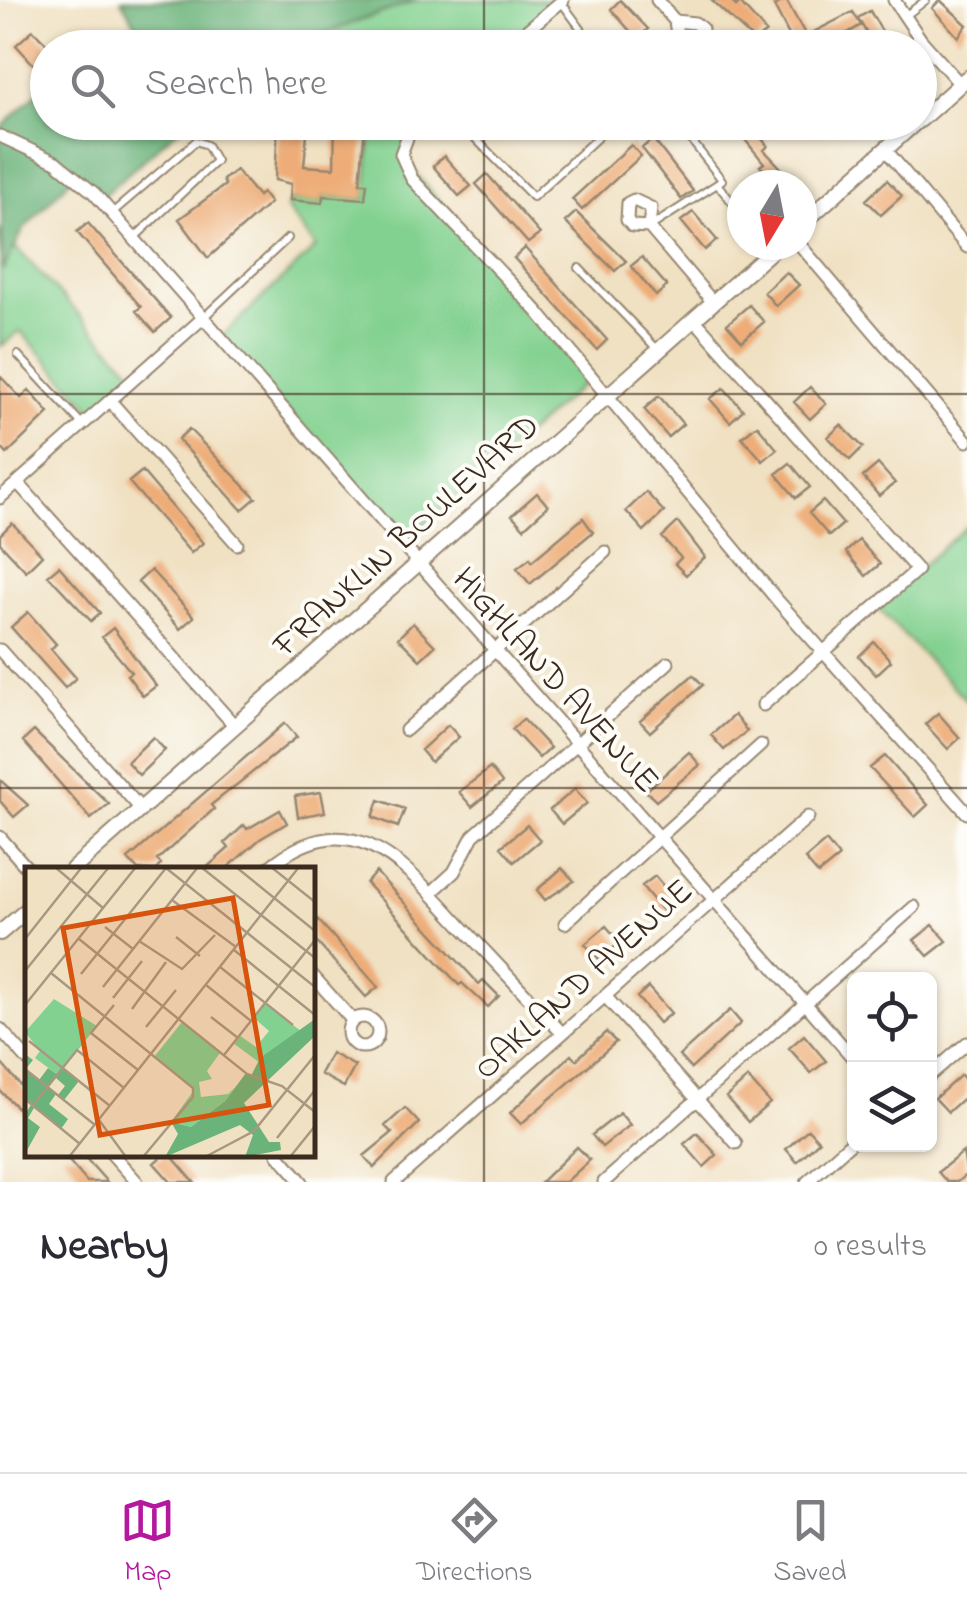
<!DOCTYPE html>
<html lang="en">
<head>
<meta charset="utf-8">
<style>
  body { margin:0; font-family:"Indie Flower",sans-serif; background:#f7f7f7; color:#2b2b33 }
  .controls { position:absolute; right:30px; bottom:30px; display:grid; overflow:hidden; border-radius:15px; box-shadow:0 2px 8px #0004 }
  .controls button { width:90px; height:90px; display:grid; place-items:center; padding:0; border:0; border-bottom:2px solid #e1e1e2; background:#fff; color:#2b2b33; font:50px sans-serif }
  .compass { position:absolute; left:727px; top:170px; width:90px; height:90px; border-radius:50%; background:#fff; box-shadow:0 2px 8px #0004; rotate:190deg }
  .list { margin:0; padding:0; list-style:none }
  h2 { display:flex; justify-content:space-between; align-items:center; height:130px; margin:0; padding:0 40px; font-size:42px }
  h2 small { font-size:32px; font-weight:400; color:#7c7c81 }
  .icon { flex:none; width:55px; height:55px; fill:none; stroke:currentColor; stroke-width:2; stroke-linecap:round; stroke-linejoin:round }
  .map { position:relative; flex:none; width:967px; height:1182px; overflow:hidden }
  .search { position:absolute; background:#fff; box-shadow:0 2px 8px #0004; left:30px; right:30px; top:30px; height:110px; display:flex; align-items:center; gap:25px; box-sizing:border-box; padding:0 35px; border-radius:55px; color:#7c7c81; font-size:38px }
  .sheet { height:290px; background:#fff }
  nav { display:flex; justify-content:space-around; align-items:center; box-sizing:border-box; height:140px; border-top:2px solid #e1e1e2; background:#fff; font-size:28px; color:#7c7c81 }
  nav a { display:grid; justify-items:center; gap:5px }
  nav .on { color:#b5179e }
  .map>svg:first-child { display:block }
</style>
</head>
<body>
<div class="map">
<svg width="967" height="1182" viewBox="0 0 967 1182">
  <rect width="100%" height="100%" fill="#fdfcf7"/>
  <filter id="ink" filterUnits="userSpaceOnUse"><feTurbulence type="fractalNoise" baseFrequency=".01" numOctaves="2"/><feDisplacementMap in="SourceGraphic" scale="20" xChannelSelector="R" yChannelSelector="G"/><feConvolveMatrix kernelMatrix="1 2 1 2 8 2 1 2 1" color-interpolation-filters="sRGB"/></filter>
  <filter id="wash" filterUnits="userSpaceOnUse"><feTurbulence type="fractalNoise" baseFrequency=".0048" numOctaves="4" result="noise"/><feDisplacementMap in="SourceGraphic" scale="40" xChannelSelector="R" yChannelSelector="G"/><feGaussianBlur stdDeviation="2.25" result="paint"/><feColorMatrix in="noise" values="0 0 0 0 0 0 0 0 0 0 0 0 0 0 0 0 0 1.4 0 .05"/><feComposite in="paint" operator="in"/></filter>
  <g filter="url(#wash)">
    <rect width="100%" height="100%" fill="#f0e1c3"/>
    <!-- green -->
    <path fill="#83d190" stroke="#5f7e57" stroke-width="2.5" d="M417,0H562L499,47L285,48Z
      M372,123H412L403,158L590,378L404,542L221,337L316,247L286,208L290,200L322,203L323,196L365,199Z
      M0,231L138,377L97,414L20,331L0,347Z
      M967,526V701L876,606Z"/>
    <!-- forest -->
    <path fill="#6ab37a" stroke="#526e4c" stroke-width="2.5" d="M121,0H417L285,47H110L141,33Z
      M47,83L48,122L185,123L98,200L73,176L24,229L3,270L0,129Z"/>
    <g id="blocks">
      <!-- building -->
      <path fill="#eead78" d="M620,0L648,29L637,39L611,9Z
        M711,0H730L736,6L740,3L766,32L755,41Z
        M786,0L805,34L792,41L774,6Z
        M940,0L967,25L958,37L932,8Z
        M870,11L892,48H875L858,18Z
        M853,12L861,25L833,42L830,37L801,48L800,39Z
        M33,30L48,45V54L35,66L16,45Z
        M308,122L304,166L334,168L335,122H360L359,129L365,127L360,183H367L365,199L323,196L322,203L290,200L291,184L275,180L278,124Z
        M756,122H779L761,138L768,146L764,150L797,185H779L760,166L764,163L742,136L747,132L760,137L751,127Z
        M653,139L693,191L681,199L642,148Z
        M631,145L641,156L582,210L572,199Z
        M444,156L471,186L459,196L433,166Z
        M236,170L258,196L262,193L270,203L208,258L179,219L225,185L223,180Z
        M487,174L540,234L528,243L476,184Z
        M887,180L902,196L881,215L866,200Z
        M576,212L626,261L615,271L565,222Z
        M693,212L717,240L705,250L681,221Z
        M88,223L171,318L155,332L136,311L141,307L77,232Z
        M525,248L607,340L597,350L514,258Z
        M642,257L667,286L656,296L631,266Z
        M786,272L799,285L776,306L764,292Z
        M749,305L764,322L742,341L727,324Z
        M0,376L21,398L29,390L49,413L7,454L0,446Z
        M810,387L826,404L810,419L794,402Z
        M724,388L743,410L730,422L710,399Z
        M659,396L683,424L668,437L644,409Z
        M757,425L777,449L763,461L742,437Z
        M841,425L863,447L850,460L828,437Z
        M189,429L256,498L242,510L178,439Z
        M790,463L810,487L796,498L776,474Z
        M878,464L895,483L879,496L863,477Z
        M142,471L203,543L191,553L129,482Z
        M646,492L664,512L644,531L626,511Z
        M537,493L548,506L524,528L512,515Z
        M823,501L843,524L829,536L809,513Z
        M583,518L593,532L530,584L517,568L530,558L532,561Z
        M678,522L705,557L686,575L675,564L681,558L662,537Z
        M12,523L42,555L26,571L0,543V535Z
        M859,540L880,564L866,576L846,552Z
        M59,566L100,613L91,621L48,575Z
        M151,570L194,617L180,629L138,582Z
        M28,612L56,644L51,649L76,678L65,688L11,627Z
        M413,623L435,646L420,660L398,638Z
        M113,628L156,686L143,696L127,675L131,672L102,637Z
        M874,642L891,661L876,675L859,656Z
        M693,675L703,685L650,732L640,721Z
        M938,713L960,738L948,749L925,724Z
        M734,715L747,731L724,750L711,735Z
        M523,719L550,748L539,758L512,729Z
        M285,723L297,737L211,805L214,809L157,860L161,864L156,870H138L128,859Z
        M448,725L459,737L431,762L421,750Z
        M34,731L109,804L91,819L23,741Z
        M153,737L165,750L139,775L127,762Z
        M689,752L700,765L656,801L646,791Z
        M885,756L928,805L915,817L870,768Z
        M490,768L502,783L472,807L459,792Z
        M0,780L28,805L14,817L0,801Z
        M575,789L587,803L562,824L550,810Z
        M321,792L325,812L298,817L295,796Z
        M379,800L405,809L398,827L373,817Z
        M280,810L287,823L260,839L225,870H204L229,848L225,843L244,825L247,829Z
        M527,825L540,840L514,862L501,847Z
        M826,841L839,857L818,874L805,859Z
        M562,868L574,881L545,900L537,890Z
        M376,872L479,984L483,980L499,996L488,1007L462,983L459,985L366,883Z
        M655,876L676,901L663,912L642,886Z
        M312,913L378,987L366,997L312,937Z
        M933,925L947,941L928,956L914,940Z
        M606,926L620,942L600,960L585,944Z
        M648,987L671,1013L659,1023L637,997Z
        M730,1010L741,1023L691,1069L679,1056Z
        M606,1032L616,1042L521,1124L510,1113L571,1055L576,1060Z
        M804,1035L826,1061L811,1073L789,1048Z
        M331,1053L355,1066L344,1087L320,1074Z
        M0,1062L28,1094V1118L0,1091Z
        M961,1075L967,1082V1095L948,1112L935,1098Z
        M748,1078L770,1103L748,1122L726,1097Z
        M405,1108L419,1123L374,1168L364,1156L392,1133L385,1126Z
        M620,1113L630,1125L602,1147L592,1135Z
        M808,1129L819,1141L797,1162L786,1149Z
        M697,1133L717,1155L704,1167L684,1144Z
        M577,1147L590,1160L566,1182H541Z
        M963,1152L967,1174L957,1182H947L938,1172Z
        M63,1154H82L107,1182H87Z
        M164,1154H170L194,1182H171L154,1163Z"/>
    </g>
  </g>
  <g filter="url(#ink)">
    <use href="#blocks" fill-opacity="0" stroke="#968670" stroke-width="2.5"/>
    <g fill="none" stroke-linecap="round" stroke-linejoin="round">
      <!-- service casing -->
      <g stroke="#968670" stroke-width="10">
        <path id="service" d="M562,3L595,48
          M905,16L926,0
          M459,122L533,197L599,136
          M881,122L895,140
          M691,140L722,180L717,184
          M112,213L196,141L207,145L216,161L134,238
          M650,227L717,184L742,214
          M579,268L658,350
          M204,317L288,238
          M18,355L82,424"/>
      </g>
      <!-- minor casing -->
      <g stroke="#968670" stroke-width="15">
        <path id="minor" d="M657,0L675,21
          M894,0L921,40L960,84
          M506,48L563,0
          M679,48L675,21L695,23L702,29L700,48
          M413,122L401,154L412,179L537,311L778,601L967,813
          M0,136L56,162L94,193L854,1059
          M886,150L967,247
          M634,200L651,208L649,227L632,226L627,220L628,203Z
          M649,227L712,301
          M800,245L967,441
          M694,319L917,570L763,705
          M111,402L237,544
          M18,483L235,726
          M0,498L203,318
          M0,650L141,809
          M406,730L605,552
          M0,837L28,869
          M267,869C353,795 408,869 465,930C497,964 529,998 561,1032
          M431,893L454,872L473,836L668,663
          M565,923L761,745
          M312,975L353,1021
          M605,996L736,1143
          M348 1032a15 15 0 1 1 30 0a15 15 0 1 1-30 0Z
          M0,1029L28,1060
          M930,1075L967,1043
          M112,1154L137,1182
          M278,1154L302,1182
          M394,1182L808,817
          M604,1182L914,907
          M807,1182L854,1140"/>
      </g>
      <!-- tertiary casing -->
      <g stroke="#968670" stroke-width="18">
        <path id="tertiary" d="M920,120L967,78
          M802,224L916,122
          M73,869L778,245
          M0,933L28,909"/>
      </g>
      <!-- service -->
      <use href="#service" stroke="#fff" stroke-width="6"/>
      <!-- minor -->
      <use href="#minor" stroke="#fff" stroke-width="11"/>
      <!-- tertiary -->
      <use href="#tertiary" stroke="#fff" stroke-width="14"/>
    </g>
  </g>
  <!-- grid -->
  <path fill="none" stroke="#3b2a1e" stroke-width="2.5" stroke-opacity="0.55" d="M484,0V48M484,122V1182M0,394H967M0,788H967"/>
  <g text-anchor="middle" stroke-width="8" stroke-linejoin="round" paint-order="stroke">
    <!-- street labels -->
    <g font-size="35" fill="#3b2a1e" stroke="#fdfcf7">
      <text transform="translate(405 534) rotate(-42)" y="12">FRANKLIN BOULEVARD</text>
      <text transform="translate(557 679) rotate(48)" y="12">HIGHLAND AVENUE</text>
      <text transform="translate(582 978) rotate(-42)" y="12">OAKLAND AVENUE</text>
    </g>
  </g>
  <!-- overview -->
  <g transform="translate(25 867)">
    <rect width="290" height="290" fill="#f0e1c3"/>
    <path d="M29,132L72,159L33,208L10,191L15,184L0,165ZM240,137L276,164L246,204L208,176L214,168L231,180L244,164L229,151ZM157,155L195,186L182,204L187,212L174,215L176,230L203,227L210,220L200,234L166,260L146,255L169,223L129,190Z" fill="#83d190"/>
    <path d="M290,152V169L219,236L244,275H255L256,283L220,290L228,268L215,258L140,290L153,267L146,255L166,260L200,234L221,206L226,209L235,191ZM0,187L8,193L0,203L14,213L23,201L33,208L38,201L54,214L39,233L33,228L40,219L31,211L23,220L31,227L24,237L43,252L36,262L9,241L3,251L15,260L1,285L0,247L6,238L0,233Z" fill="#6ab37a"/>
    <path fill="none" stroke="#a89881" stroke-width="2.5" d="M30,0L78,41M176,0L290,91M211,0L290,64M246,0L290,35M141,1L290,120M147,33L211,80M80,60L108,82M151,70L175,89M0,72L57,0M54,72L222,207L257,219L290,245M114,74L157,102L190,68M209,83L290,148M195,100L268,158M0,104L84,0M26,106L168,221V230L118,290M56,107L141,1M181,118L226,154M78,120L173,0M88,131L117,94M0,138L111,0M89,138L66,166L113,203M107,142L141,95M186,150L213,171M121,160L151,123M4,174L85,239M199,188L290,73M0,202L70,258M0,232L55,277M8,238L52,183L99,221M74,253L101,290M252,271L290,223M44,290L274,0M180,290L229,264L290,188M265,290L290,259"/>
    <path fill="#d7540e" fill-opacity="0.15" stroke="#d7540e" stroke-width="5" d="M208,31L244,238L75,268L38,61Z"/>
    <rect width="290" height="290" fill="none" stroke="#3b2a1e" stroke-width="5"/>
  </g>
</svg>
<div class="controls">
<button><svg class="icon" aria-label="locate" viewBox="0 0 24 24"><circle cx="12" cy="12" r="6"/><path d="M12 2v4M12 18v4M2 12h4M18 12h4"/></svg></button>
<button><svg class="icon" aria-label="layers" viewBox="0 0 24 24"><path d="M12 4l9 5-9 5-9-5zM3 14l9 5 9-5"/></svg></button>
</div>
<svg class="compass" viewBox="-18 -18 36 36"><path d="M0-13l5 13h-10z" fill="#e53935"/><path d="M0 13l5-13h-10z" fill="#7c7c81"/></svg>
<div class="search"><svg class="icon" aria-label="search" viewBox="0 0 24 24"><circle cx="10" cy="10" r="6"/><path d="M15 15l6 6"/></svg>Search here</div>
</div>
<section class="sheet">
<h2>Nearby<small>0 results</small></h2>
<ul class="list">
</ul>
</section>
<nav>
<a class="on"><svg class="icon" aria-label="map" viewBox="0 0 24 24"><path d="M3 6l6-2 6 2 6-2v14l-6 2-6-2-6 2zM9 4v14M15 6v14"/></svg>Map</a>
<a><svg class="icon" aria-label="directions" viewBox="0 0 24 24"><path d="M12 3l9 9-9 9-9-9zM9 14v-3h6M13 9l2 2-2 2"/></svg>Directions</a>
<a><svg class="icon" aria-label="saved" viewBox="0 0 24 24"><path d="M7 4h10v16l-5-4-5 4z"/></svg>Saved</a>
</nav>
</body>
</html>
